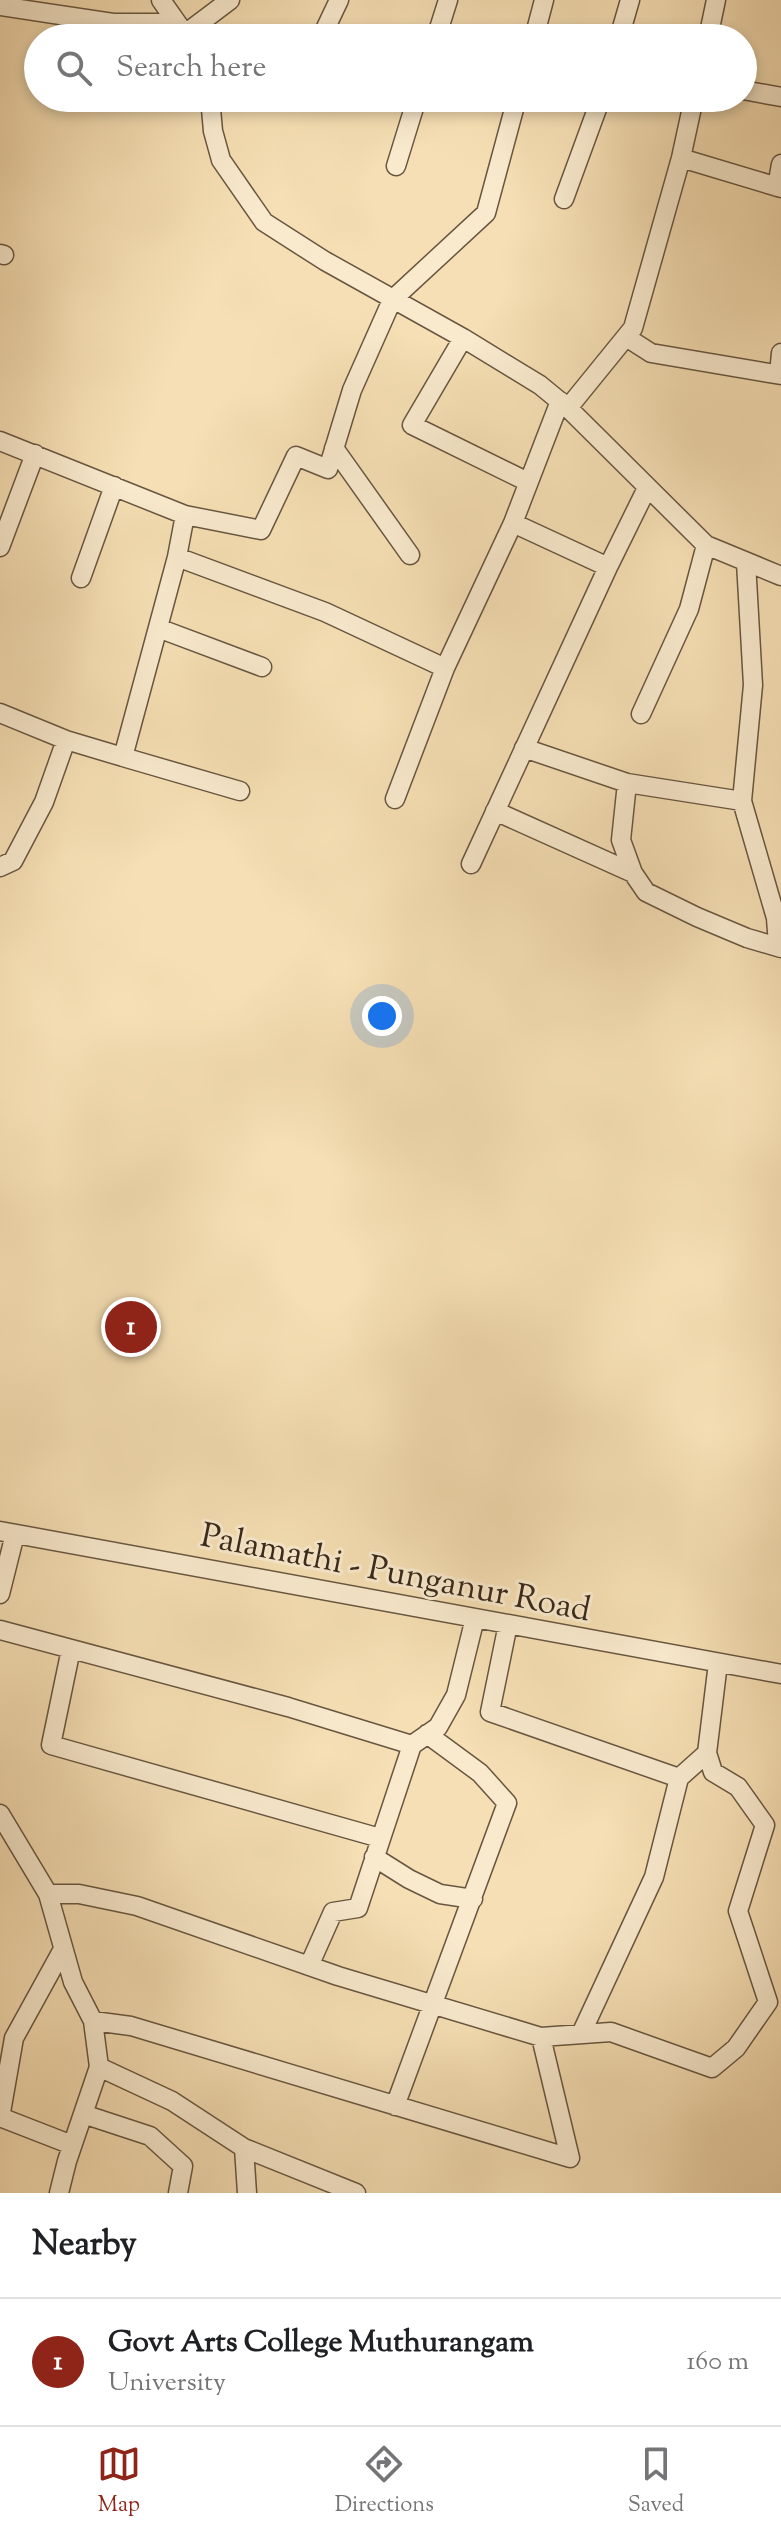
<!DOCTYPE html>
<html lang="en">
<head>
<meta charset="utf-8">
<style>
  body { margin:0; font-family:"Sorts Mill Goudy",serif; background:#f6f6f6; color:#202124 }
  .you { position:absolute; left:382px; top:1016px; width:28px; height:28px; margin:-20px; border:6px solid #fff; border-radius:50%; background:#1a73e8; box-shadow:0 0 0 12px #1a73e833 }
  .badge { display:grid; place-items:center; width:52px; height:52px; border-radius:50%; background:#8f2418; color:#fff; font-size:26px; font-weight:700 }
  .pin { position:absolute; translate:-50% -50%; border:4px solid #fff; box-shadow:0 2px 8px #0006 }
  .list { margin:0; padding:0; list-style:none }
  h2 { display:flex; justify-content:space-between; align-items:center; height:104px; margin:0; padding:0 32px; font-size:34px }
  h2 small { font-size:26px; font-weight:400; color:#757577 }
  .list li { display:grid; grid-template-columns:52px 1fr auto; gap:24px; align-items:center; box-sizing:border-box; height:128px; padding:0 32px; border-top:2px solid #e0e0e0 }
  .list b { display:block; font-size:30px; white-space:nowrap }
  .list p { margin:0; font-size:26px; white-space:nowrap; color:#757577 }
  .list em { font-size:26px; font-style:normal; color:#757577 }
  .icon { flex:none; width:44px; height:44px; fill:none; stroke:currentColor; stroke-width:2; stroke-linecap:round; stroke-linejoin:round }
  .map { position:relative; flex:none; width:781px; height:2193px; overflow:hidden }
  .search { position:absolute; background:#fff; box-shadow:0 4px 12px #0003; left:24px; right:24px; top:24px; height:88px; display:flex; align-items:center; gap:20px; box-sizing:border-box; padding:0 28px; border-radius:44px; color:#757577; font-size:30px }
  .sheet { height:232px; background:#fff }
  nav { display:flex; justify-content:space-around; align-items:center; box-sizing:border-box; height:112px; border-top:2px solid #e0e0e0; background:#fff; font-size:22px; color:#757577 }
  nav a { display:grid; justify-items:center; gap:4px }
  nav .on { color:#8f2418 }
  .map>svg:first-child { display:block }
</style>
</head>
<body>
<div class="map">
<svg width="781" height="2193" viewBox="0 0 781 2193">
  <rect width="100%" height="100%" fill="#f6dfb4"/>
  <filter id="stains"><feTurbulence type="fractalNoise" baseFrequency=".0025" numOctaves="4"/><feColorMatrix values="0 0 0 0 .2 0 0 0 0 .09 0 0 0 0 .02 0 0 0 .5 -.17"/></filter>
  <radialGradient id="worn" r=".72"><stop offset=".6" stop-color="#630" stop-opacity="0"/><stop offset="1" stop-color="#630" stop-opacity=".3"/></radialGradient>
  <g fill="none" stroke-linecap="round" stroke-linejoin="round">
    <!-- minor casing -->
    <g stroke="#685640" stroke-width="21">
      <path id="minor" d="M161,0L182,30
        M0,6L113,23H177
        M185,34L230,0
        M321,38L339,0
        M436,38L448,0
        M534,38L544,0
        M619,38L630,0
        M708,38L716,0
        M743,90L781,97
        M210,98L213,131L221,160L264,222L325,261L463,338L540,385L568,408L706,545L781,576
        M293,99L294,98
        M681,158L781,188
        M396,166L417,98
        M777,187L781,164
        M564,199L601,98
        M0,254L4,255
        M626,337L651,353L781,375
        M463,338L412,425L528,482
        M779,374L781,353
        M568,408L633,328L681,158L694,98
        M0,441L185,515L261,530L296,456L328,469L352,390L392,300L486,213L517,98
        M334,448L410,555
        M513,523L608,567
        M0,547L35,454
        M177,557L325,612L445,668L513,523L560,401
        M81,578L114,486
        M158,628L262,667
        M0,713L66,740L123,757L177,557L185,515
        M641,714L689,609L706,545
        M524,748L627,783L742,801L753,685L746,562
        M123,757L240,791
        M627,783L621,840L633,873L646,892L697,917L747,938L781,948
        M395,799L445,668
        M742,801L776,918L778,945L781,944
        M495,811L633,873
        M471,864L608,567L647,488
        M0,867L13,861L44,802L66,740
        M0,1531L781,1674
        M0,1594L15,1534
        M508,1624L490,1712L679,1778L707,1753
        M0,1630L288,1707L412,1745
        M71,1649L51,1745L380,1838
        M0,1814L48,1894L73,1982L93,2021L99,2067L67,2161L59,2193
        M374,1857L409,1879L440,1894L473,1899
        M48,1894H79L137,1906L338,1976L541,2037L611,2032L712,2068L736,2048L768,2002L738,1911L765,1825L738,1787L713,1772L707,1753L718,1663
        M309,1966L333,1912L358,1908L412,1745L438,1727L456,1695L475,1618
        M93,2021L131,2026L570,2158L541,2037
        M581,2034L654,1877L679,1778
        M99,2067L172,2101L244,2148L356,2193
        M395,2106L507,1803L480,1773L427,1734
        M83,2114L150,2136L183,2166L178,2193
        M0,2117L72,2145
        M0,2118L14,2038L63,1949
        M244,2148L247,2193"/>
    </g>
    <!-- minor -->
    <use href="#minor" stroke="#f9eace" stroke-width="18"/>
  </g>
  <g text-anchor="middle" stroke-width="6" stroke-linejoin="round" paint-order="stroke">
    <!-- street labels -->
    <g font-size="34" fill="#382819" stroke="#f9eace">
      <text transform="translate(396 1571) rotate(11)" y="12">Palamathi - Punganur Road</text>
    </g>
  </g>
  <rect width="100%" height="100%" filter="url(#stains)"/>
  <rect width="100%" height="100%" fill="url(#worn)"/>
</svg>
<div class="you"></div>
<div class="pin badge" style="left:131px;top:1327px">1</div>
<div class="search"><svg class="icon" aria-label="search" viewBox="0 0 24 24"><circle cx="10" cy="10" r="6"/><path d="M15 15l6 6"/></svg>Search here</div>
</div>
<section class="sheet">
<h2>Nearby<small></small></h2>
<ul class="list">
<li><span class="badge">1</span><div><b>Govt Arts College Muthurangam</b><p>University</p></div><em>160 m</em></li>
</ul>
</section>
<nav>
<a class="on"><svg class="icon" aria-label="map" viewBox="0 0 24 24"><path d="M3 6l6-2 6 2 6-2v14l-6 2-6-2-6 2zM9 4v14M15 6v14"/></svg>Map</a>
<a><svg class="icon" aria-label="directions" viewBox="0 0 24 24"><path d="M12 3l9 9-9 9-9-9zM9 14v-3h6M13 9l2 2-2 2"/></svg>Directions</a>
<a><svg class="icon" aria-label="saved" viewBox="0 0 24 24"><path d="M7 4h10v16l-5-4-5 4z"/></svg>Saved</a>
</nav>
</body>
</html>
